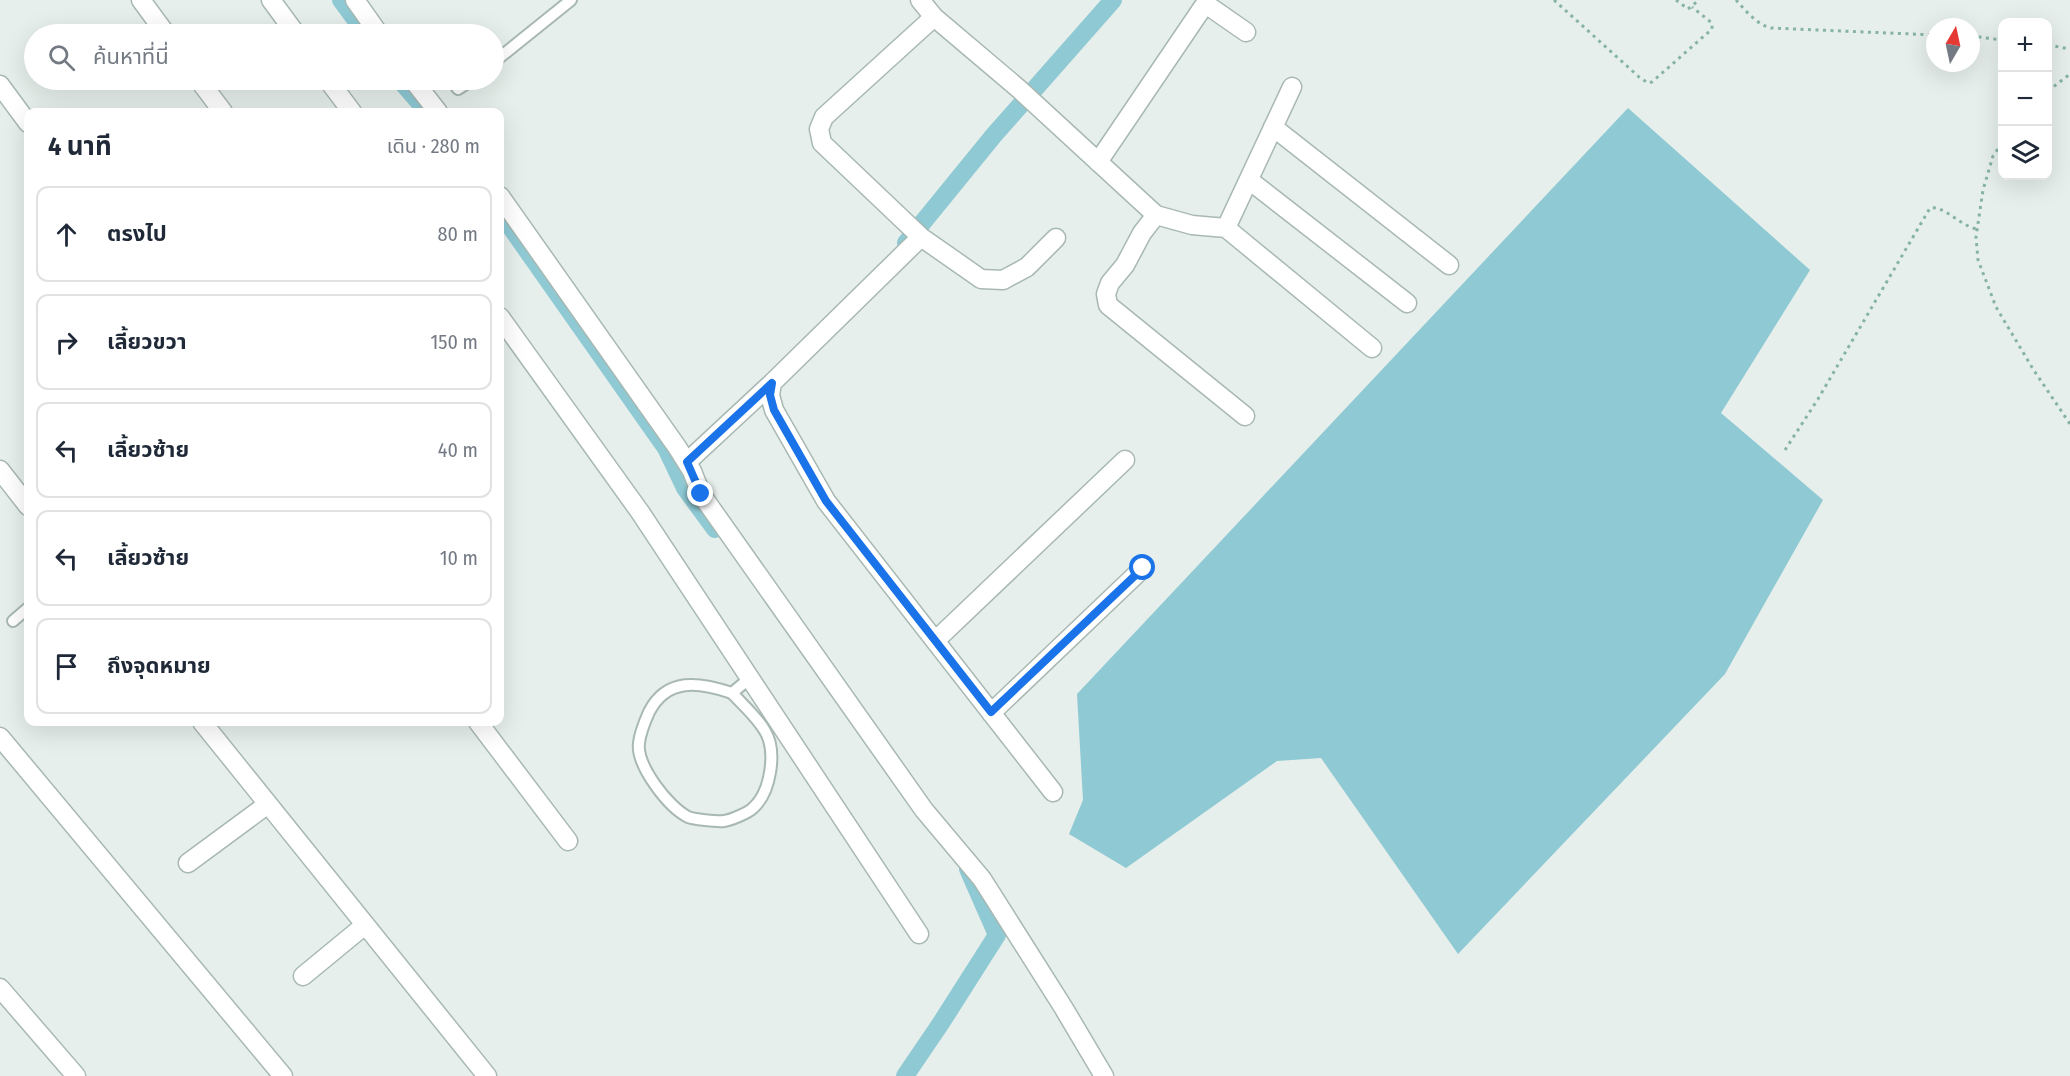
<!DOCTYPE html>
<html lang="th">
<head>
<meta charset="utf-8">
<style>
  body { margin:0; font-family:"Fira Sans Condensed","Noto Sans Thai",sans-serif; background:#f6f6f7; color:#1f2937 }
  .controls { position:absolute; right:18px; top:18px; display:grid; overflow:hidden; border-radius:12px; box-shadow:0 6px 24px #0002 }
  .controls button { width:54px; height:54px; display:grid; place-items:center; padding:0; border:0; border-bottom:2px solid #e0e1e3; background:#fff; color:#1f2937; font:30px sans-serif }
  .compass { position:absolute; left:1926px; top:18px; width:54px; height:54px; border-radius:50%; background:#fff; box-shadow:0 6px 24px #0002; rotate:9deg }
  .stop { position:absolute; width:18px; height:18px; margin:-14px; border:4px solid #1a73e8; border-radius:50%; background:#fff }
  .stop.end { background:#1a73e8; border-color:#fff; box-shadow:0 2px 6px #0008 }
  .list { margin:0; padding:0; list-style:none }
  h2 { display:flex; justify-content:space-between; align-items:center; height:78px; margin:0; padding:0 24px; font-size:26px }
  h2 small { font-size:20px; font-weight:400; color:#747a83 }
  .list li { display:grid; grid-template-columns:39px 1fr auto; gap:18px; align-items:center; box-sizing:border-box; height:96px; margin:0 12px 12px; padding:0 12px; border:2px solid #e0e1e3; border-radius:12px }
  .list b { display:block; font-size:22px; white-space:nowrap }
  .list em { font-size:20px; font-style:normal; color:#747a83 }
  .icon { flex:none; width:33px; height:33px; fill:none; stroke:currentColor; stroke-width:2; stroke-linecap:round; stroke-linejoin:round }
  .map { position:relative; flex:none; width:2070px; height:1076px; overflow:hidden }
  .search { position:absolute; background:#fff; box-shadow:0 6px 24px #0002; left:24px; top:24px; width:480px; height:66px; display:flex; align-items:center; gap:15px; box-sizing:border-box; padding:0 21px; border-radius:33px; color:#747a83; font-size:22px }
  .panel { position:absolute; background:#fff; box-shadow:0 6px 24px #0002; left:24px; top:108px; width:480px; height:618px; border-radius:12px }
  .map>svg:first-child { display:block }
</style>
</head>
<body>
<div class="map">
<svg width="2070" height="1076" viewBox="0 0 2070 1076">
  <rect width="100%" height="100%" fill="#e6efeb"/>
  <!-- water -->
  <path fill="#8ec9d4" d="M1628,108L1810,270L1721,413L1823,500L1725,674L1458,954L1321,758L1277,761L1126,868L1069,834L1083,800L1077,694Z"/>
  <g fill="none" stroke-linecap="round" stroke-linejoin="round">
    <!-- canal -->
    <path stroke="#8ec9d4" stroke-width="18" d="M341,0L366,34
      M400,80L425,109
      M500,212L666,448L685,488L715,529
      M906,243L994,135L1113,0
      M905,1076L941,1023L997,935L968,869"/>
    <!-- service casing -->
    <g stroke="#a8b8b2" stroke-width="14">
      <path id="service" d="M494,62L571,0
        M451,80L458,89L472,80
        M13,621L28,608
        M732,693C699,682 667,677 649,712C645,721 640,733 639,743C636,765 668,807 688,817C692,819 718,822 724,821C731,820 748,813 753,808C771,792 777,751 765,731C757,717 743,705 732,693L750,678"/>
    </g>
    <!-- minor casing -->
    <g stroke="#a8b8b2" stroke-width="21">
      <path id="minor" d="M141,0L166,34
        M271,0L296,34
        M355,0L379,34
        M920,0L934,17L1019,89L1156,215L1192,225L1226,228L1372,348
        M934,17L824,117L819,129L822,143L921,237L981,279L1003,280L1027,267L1056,238
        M199,80L223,112
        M328,80L352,112
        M413,80L438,112
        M0,85L28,123
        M1273,127L1449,265
        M1098,162L1203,7H1210L1246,32
        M1249,180L1407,303
        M500,196L677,447L692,471L701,494L924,810L982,879L1063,1007L1104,1076
        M1156,215L1142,233L1125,265L1110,283L1106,294L1108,305L1245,416
        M1226,228L1292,87
        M500,317L640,512L919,934
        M772,383L770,395L774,410L826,501L1053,792
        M687,462L772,383L921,237
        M0,470L28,506
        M935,641L1125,460
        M991,713L1143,568
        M202,722L487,1076
        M478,722L568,841
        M0,737L283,1076
        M188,863L268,804
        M303,976L365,925
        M0,988L76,1076"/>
    </g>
    <!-- path -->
    <path stroke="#86b3a5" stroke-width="3" stroke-dasharray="3 4.5" stroke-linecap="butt" d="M1554,0L1639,77L1648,83L1652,82L1712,29V23L1692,7
      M1676,0L1688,9L1699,0
      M1736,0C1746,11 1756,24 1771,28L1935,35
      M1971,36L2002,40
      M2048,45L2070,49
      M2048,91L2070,74
      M2002,143L1993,156L1983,190L1976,237L1978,260L1996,307L2033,369L2070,424
      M1785,450L1818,399L1930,208C1944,205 1960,226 1977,229"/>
    <!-- service -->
    <use href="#service" stroke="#fff" stroke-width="10"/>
    <!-- minor -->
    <use href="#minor" stroke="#fff" stroke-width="18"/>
  </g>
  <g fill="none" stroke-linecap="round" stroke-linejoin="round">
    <!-- route -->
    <path stroke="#1a73e8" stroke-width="8" d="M701,494L687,462L772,383L770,395L774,410L826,501L991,712L1143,568"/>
  </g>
</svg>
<div class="controls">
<button>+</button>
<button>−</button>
<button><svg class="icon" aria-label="layers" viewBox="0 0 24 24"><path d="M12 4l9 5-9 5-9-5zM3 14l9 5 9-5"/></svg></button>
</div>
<svg class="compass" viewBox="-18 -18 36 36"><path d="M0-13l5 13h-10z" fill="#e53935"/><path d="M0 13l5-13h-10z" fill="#747a83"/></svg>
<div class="stop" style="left:1143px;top:568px"></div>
<div class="stop end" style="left:701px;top:494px"></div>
<div class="search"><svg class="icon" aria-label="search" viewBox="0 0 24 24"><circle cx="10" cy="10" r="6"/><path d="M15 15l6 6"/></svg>ค้นหาที่นี่</div>
<section class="panel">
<h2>4 นาที<small>เดิน · 280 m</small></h2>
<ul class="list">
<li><svg class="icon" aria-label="ahead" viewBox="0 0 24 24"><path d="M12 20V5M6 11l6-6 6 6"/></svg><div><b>ตรงไป</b></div><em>80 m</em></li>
<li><svg class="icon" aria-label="right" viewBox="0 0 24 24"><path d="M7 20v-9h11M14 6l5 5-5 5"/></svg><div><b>เลี้ยวขวา</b></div><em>150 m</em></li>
<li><svg class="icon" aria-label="left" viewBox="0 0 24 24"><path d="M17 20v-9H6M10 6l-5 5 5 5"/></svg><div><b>เลี้ยวซ้าย</b></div><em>40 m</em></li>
<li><svg class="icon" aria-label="left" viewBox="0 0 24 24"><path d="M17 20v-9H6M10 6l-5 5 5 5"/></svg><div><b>เลี้ยวซ้าย</b></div><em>10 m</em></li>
<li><svg class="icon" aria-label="arrive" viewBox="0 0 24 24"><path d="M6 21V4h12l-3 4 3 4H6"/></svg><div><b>ถึงจุดหมาย</b></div></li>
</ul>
</section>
</div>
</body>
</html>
